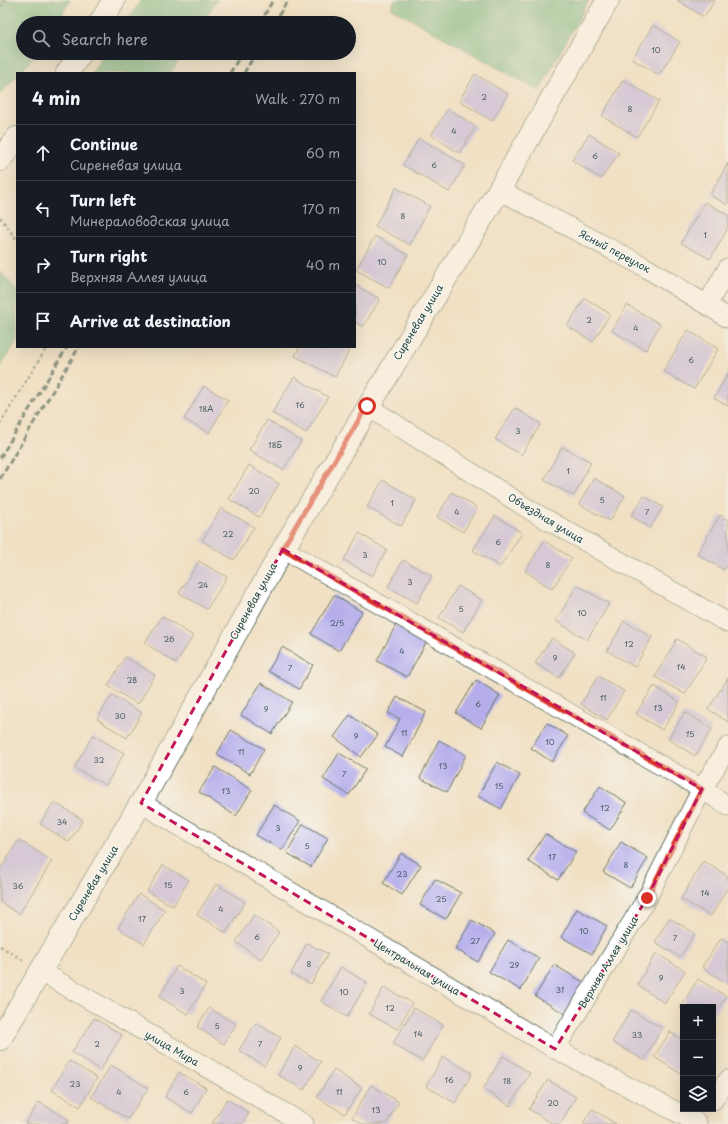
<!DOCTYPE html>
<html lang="en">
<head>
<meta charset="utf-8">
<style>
  body { margin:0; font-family:"Playpen Sans",sans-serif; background:#20242c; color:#f1f3f6 }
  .controls { position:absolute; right:12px; bottom:12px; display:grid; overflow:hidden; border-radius:0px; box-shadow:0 4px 16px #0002 }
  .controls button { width:36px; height:36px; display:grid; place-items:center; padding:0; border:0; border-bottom:1px solid #363941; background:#171b24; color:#f1f3f6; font:20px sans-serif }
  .stop { position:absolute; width:12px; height:12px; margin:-9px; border:3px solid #d93025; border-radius:50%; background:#fff }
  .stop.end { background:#d93025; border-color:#fff; box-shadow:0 1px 4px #0008 }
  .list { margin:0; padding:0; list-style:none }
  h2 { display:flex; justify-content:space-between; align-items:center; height:52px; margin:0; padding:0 16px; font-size:17px }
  h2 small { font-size:13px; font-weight:400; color:#9ea1a6 }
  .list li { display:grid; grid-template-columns:26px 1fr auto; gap:12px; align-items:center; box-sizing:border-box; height:56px; padding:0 16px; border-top:1px solid #363941 }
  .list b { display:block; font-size:15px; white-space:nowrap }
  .list p { margin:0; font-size:13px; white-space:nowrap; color:#9ea1a6 }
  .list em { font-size:13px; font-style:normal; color:#9ea1a6 }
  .icon { flex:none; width:22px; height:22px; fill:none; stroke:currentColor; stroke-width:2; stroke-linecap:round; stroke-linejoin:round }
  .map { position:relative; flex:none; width:728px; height:1124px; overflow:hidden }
  .search { position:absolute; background:#171b24; box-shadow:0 4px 16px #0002; left:16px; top:16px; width:340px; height:44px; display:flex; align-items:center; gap:10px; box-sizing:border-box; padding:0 14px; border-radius:22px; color:#9ea1a6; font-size:15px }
  .panel { position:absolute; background:#171b24; box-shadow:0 4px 16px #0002; left:16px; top:72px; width:340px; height:276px; border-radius:0px }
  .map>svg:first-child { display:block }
</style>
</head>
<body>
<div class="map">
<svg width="728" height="1124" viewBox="0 0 728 1124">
  <rect width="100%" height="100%" fill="#f6f6f2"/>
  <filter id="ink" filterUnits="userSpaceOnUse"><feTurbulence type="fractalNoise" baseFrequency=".025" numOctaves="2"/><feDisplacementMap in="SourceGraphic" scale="8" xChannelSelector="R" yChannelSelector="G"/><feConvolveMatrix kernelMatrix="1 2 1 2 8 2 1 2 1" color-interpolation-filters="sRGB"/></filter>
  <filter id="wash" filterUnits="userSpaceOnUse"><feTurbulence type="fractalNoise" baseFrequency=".012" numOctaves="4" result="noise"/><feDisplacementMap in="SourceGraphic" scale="16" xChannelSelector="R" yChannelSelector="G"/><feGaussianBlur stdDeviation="0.9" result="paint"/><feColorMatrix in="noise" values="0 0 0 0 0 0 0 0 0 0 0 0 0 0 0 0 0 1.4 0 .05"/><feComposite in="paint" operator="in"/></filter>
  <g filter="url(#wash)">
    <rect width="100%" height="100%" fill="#f1e0c3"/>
    <!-- forest -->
    <path fill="#62b07a" stroke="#407657" d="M0,0H70L58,23H23V53H38L19,73H17V76L0,94Z
      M141,0H217L202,23H126Z
      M395,0H589L539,91L391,8Z
      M105,53H183L171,73H92Z
      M0,271L17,290V341L0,367Z"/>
    <g id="blocks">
      <!-- building -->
      <path fill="#b6aeeb" d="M677,0H715L704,17Z
        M653,25L680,42L659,75L632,59Z
        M475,74L508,94L492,121L459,101Z
        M623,80L659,101L637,137L602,116Z
        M448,109L476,127L459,153L431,135Z
        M589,134L619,153L601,179L572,160Z
        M419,138L465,165L449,192L403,165Z
        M728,163V205L710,195Z
        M396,188L430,206L410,245L375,226Z
        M705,202L728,215V228L710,259L681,243Z
        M375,236L408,255L389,288L356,270Z
        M355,285L380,299L363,327L355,322Z
        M585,298L610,314L593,342L567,326Z
        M627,305L660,324L646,350L612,331Z
        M688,330L718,349L694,389L663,371Z
        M300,347H351L335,377L295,356Z
        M728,373V406L714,398Z
        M294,377L328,397L306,433L272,413Z
        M204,386L228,400L209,433L184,419Z
        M515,408L541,424L521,455L495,439Z
        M267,420L301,441L283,470L249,450Z
        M562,447L591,462L574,496L544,480Z
        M249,465L279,484L259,517L229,499Z
        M594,478L625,496L610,521L579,504Z
        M383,480L416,500L401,526L367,507Z
        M452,492L477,508L463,532L437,517Z
        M644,496L663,507L650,528L631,516Z
        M221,508L254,527L234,560L202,541Z
        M720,515L728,520V563L724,570L697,554Z
        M495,516L522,533L500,567L473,550Z
        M359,533L387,550L372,576L344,560Z
        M544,541L572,558L552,589L525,571Z
        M403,560L432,576L417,603L388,587Z
        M199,561L227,577L207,609L179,593Z
        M577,585L609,604L587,640L556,621Z
        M458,586L482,600L463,632L439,618Z
        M334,595L362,612L339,651L311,634Z
        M162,616L193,636L176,663L145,643Z
        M624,621L652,637L635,667L607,651Z
        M396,625L427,641L407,677L377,661Z
        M552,638L575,653L559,678L535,663Z
        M677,639L707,657L685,694L655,677Z
        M282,647L313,665L299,689L268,671Z
        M125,657L155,675L138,704L108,686Z
        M598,676L624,691L607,720L581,704Z
        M728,678V722L708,709Z
        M476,680L500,695L481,728L456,713Z
        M261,683L292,702L272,734L241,715Z
        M654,686L680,702L662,730L636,714Z
        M112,695L142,713L127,738L97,719Z
        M397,697L426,712L403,757L385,747L400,719L388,713Z
        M685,712L712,729L695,756L668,739Z
        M350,715L378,735L361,757L334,737Z
        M547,723L568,736L552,762L531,748Z
        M231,730L264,749L250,774L217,754Z
        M93,735L124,753L106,785L74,768Z
        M439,740L466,755L447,792L420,778Z
        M339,753L366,769L349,795L323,779Z
        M497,762L520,775L501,809L478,796Z
        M215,767L252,790L236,816L199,792Z
        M600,786L627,803L610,830L582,813Z
        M54,802L83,820L69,842L40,824Z
        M274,805L300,821L282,850L256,835Z
        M303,824L328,838L311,867L287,853Z
        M545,834L576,852L558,880L528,861Z
        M19,840L52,861L19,914L0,902V870Z
        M621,842L648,858L630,888L603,872Z
        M401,853L421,865L402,895L383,883Z
        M703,861L728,876V887L711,916L681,899Z
        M163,865L189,880L173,906L147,891Z
        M435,879L461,893L446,919L420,905Z
        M216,884L245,902L226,933L197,915Z
        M139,894L165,910L144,944L118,928Z
        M577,909L607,926L592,954L561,937Z
        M254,915L279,932L261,959L236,942Z
        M669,918L695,933L680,957L655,942Z
        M472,920L495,934L478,962L455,949Z
        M721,938L728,942V984L702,967Z
        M508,940L539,958L521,990L489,972Z
        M307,943L328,954L311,984L291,974Z
        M656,953L685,971L665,1003L637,985Z
        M554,965L585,983L567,1015L535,996Z
        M177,966L206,984L188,1014L159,997Z
        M341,967L367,983L347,1017L321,1001Z
        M698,979L726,996L713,1017V1007H683V1010L680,1008Z
        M384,987L412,1003L397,1029L369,1014Z
        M209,1008L236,1024L224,1044L197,1027Z
        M414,1008L443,1025L422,1061L393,1044Z
        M631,1010L662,1028L644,1060L612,1042Z
        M94,1018L122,1035L100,1070L72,1052Z
        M256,1023L281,1038L264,1066L239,1050Z
        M670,1032L683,1041V1075L654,1057Z
        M295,1046L321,1062L304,1090L278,1075Z
        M503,1056L530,1073L510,1106L483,1089Z
        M443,1057L472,1073L455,1103L426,1086Z
        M69,1061L97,1078L80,1107L52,1090Z
        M111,1065L148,1088L128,1119L91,1097Z
        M334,1070L362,1088L345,1114L317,1097Z
        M179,1072L206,1088L192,1113L165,1097Z
        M548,1080L576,1097L560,1124H553L529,1109Z
        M371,1085L399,1102L386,1124H362L352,1118Z
        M227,1099L249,1113L242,1124H212Z
        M39,1102L69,1120L67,1124H25Z
        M592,1109L616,1124H583Z"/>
    </g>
  </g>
  <g filter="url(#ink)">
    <use href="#blocks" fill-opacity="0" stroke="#687666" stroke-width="1"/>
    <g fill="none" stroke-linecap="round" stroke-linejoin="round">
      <!-- street casing -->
      <g stroke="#687666" stroke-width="21">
        <path id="street" d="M499,190L643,266L728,318
          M707,305L728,268
          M367,406L530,510L728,623
          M283,549L702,789L728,806
          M141,803L555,1049L696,1122L697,1124
          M40,971L304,1124
          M555,1049L647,898L702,789L728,747
          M713,1100L728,1080"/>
      </g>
      <!-- secondary casing -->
      <g stroke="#687666" stroke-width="24">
        <path id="secondary" d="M100,23L114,0
          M67,73L81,53
          M0,160L17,138
          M0,1039L141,803L283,549L499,190L608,0"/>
      </g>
      <!-- path -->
      <path stroke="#687666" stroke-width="2.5" stroke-dasharray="3 3" stroke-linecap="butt" d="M0,7L5,0
        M0,217L17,240
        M0,424L47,347
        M0,946L23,960"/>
      <!-- street -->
      <use href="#street" stroke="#fff" stroke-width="19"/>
      <!-- secondary -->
      <use href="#secondary" stroke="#fff" stroke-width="22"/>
      <!-- rail -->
      <path stroke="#1f3d34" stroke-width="3" stroke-dasharray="6 3" stroke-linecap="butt" d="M260,23L273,0
        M274,23L288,0
        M230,73L242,53
        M244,73L256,53
        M0,458L67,347
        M0,479L79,347"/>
    </g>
  </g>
  <g fill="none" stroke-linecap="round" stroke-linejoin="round" filter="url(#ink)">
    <!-- route -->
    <path stroke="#d93025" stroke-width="5" d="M367,406L282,549L702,789L647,898"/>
  </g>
  <!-- marked area -->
  <path d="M0 0H728V1124H0ZM283,549L702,789L647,898L555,1049L141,803Z" fill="#f1e0c3" fill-opacity=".55" fill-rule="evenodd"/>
  <path fill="none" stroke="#c2185b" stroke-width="3" stroke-dasharray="8 5" stroke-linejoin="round" d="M283,549L702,789L647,898L555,1049L141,803Z"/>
  <g text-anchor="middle" stroke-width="3" stroke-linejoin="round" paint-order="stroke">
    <!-- number labels -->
    <g font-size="8" fill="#455962">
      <text x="656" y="53">10</text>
      <text x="484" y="100">2</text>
      <text x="630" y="112">8</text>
      <text x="454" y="134">4</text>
      <text x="595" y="159">6</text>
      <text x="434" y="168">6</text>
      <text x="403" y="219">8</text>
      <text x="705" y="238">1</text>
      <text x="382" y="265">10</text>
      <text x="589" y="323">2</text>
      <text x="636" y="331">4</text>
      <text x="691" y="363">6</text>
      <text x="300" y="408">16</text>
      <text x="206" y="412">18А</text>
      <text x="518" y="434">3</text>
      <text x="275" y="448">18Б</text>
      <text x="568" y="474">1</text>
      <text x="254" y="494">20</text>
      <text x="602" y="503">5</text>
      <text x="392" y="506">1</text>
      <text x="457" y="515">4</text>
      <text x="647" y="515">7</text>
      <text x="228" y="537">22</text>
      <text x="498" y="545">6</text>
      <text x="365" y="558">3</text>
      <text x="548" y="568">8</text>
      <text x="410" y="585">3</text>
      <text x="203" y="588">24</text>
      <text x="461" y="612">5</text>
      <text x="582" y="616">10</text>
      <text x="337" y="626">2/5</text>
      <text x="169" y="642">26</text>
      <text x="629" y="647">12</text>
      <text x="402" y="654">4</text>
      <text x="555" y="661">9</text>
      <text x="681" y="670">14</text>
      <text x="290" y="671">7</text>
      <text x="132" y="683">28</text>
      <text x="603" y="701">11</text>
      <text x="478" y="707">6</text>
      <text x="658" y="711">13</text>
      <text x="266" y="712">9</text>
      <text x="120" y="719">30</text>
      <text x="404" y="736">11</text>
      <text x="690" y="737">15</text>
      <text x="356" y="739">9</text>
      <text x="550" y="745">10</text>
      <text x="241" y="755">11</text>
      <text x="99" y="763">32</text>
      <text x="443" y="769">13</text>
      <text x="344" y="777">7</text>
      <text x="499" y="789">15</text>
      <text x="226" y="794">13</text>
      <text x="605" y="811">12</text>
      <text x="62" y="825">34</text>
      <text x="278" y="831">3</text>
      <text x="307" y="849">5</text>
      <text x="552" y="860">17</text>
      <text x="626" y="868">8</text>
      <text x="402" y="877">23</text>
      <text x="168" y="888">15</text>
      <text x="18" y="889">36</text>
      <text x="705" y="896">14</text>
      <text x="441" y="902">25</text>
      <text x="221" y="912">4</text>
      <text x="142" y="922">17</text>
      <text x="584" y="934">10</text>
      <text x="257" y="940">6</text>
      <text x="675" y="941">7</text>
      <text x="475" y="944">27</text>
      <text x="309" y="967">8</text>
      <text x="514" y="968">29</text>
      <text x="661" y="981">9</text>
      <text x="560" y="993">31</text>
      <text x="182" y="994">3</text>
      <text x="344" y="995">10</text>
      <text x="390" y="1011">12</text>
      <text x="217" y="1029">5</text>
      <text x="418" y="1037">14</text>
      <text x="637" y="1038">33</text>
      <text x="97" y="1047">2</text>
      <text x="260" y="1047">7</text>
      <text x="300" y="1071">9</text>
      <text x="449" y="1083">16</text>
      <text x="507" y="1084">18</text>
      <text x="75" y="1087">23</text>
      <text x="119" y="1095">4</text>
      <text x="186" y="1095">6</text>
      <text x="339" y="1095">11</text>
      <text x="553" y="1106">20</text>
      <text x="376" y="1113">13</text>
    </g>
    <!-- street labels -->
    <g font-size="10" fill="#1f3d34" stroke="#f6f6f2">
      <text transform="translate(615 251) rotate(28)" y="4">Ясный переулок</text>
      <text transform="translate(418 322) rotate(-59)" y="4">Сиреневая улица</text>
      <text transform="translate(546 518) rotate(31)" y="4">Объездная улица</text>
      <text transform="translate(253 601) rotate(-61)" y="4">Сиреневая улица</text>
      <text transform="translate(93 883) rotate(-59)" y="4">Сиреневая улица</text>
      <text transform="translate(608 962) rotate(-59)" y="4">Верхняя Аллея улица</text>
      <text transform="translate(417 967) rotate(31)" y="4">Центральная улица</text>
      <text transform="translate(172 1048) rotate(30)" y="4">улица Мира</text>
    </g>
  </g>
</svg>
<div class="controls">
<button>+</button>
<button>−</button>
<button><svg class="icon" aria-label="layers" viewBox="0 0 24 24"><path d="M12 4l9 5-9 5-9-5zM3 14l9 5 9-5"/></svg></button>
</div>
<div class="stop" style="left:367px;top:406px"></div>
<div class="stop end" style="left:647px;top:898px"></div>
<div class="search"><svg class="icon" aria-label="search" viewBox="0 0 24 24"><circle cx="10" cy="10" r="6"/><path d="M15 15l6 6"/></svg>Search here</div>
<section class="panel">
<h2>4 min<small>Walk · 270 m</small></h2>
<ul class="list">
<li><svg class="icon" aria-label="ahead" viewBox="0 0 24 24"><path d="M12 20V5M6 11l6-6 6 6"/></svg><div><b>Continue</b><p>Сиреневая улица</p></div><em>60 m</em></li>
<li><svg class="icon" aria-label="left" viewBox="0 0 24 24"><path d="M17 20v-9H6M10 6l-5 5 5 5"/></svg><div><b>Turn left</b><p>Минераловодская улица</p></div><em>170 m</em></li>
<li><svg class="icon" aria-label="right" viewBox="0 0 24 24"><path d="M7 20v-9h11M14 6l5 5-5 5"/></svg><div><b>Turn right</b><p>Верхняя Аллея улица</p></div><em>40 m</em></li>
<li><svg class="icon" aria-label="arrive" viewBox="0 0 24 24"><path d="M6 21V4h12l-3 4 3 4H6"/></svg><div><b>Arrive at destination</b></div></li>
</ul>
</section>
</div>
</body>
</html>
